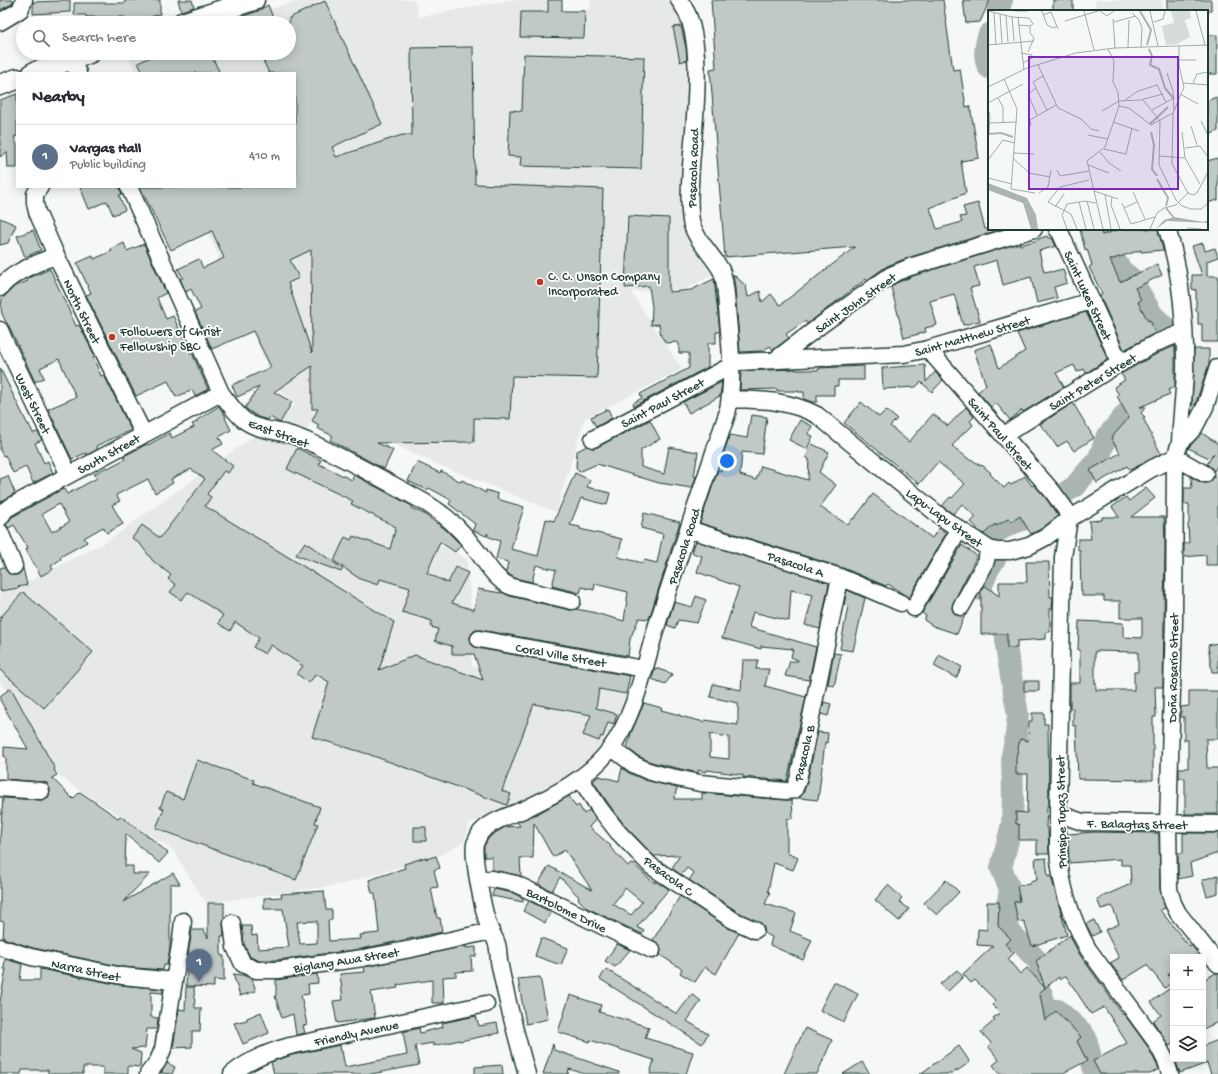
<!DOCTYPE html>
<html lang="en">
<head>
<meta charset="utf-8">
<style>
  body { margin:0; font-family:"Gochi Hand",sans-serif; background:#f2f2f3; color:#2b2b33 }
  .controls { position:absolute; right:12px; bottom:12px; display:grid; overflow:hidden; border-radius:0px; box-shadow:0 2px 10px #0003 }
  .controls button { width:36px; height:36px; display:grid; place-items:center; padding:0; border:0; border-bottom:1px solid #e1e1e2; background:#fff; color:#2b2b33; font:20px sans-serif }
  .you { position:absolute; left:727px; top:461px; width:14px; height:14px; margin:-10px; border:3px solid #fff; border-radius:50%; background:#1a73e8; box-shadow:0 0 0 6px #1a73e833 }
  .badge { display:grid; place-items:center; width:26px; height:26px; border-radius:50%; background:#c8321e; color:#fff; font-size:13px; font-weight:700 }
  .pin { position:absolute; translate:-50% -33px; filter:drop-shadow(0 1px 2px #0008) }
  .pin::after { content:''; position:absolute; top:21px; width:14px; height:12px; background:inherit; clip-path:polygon(0 0,100% 0,50% 100%) }
  .list { margin:0; padding:0; list-style:none }
  h2 { display:flex; justify-content:space-between; align-items:center; height:52px; margin:0; padding:0 16px; font-size:17px }
  h2 small { font-size:13px; font-weight:400; color:#7c7c81 }
  .list li { display:grid; grid-template-columns:26px 1fr auto; gap:12px; align-items:center; box-sizing:border-box; height:64px; padding:0 16px; border-top:1px solid #e1e1e2 }
  .list b { display:block; font-size:15px; white-space:nowrap }
  .list p { margin:0; font-size:13px; white-space:nowrap; color:#7c7c81 }
  .list em { font-size:13px; font-style:normal; color:#7c7c81 }
  .icon { flex:none; width:22px; height:22px; fill:none; stroke:currentColor; stroke-width:2; stroke-linecap:round; stroke-linejoin:round }
  .map { position:relative; flex:none; width:1218px; height:1074px; overflow:hidden }
  .search { position:absolute; background:#fff; box-shadow:0 2px 10px #0003; left:16px; top:16px; width:280px; height:44px; display:flex; align-items:center; gap:10px; box-sizing:border-box; padding:0 14px; border-radius:22px; color:#7c7c81; font-size:15px }
  .panel { position:absolute; background:#fff; box-shadow:0 2px 10px #0003; left:16px; top:72px; width:280px; height:116px; border-radius:0px }
  .map>svg:first-child { display:block }
</style>
</head>
<body>
<div class="map">
<svg width="1218" height="1074" viewBox="0 0 1218 1074">
  <rect width="100%" height="100%" fill="#f6f7f7"/>
  <filter id="ink" filterUnits="userSpaceOnUse"><feTurbulence type="fractalNoise" baseFrequency=".025" numOctaves="2"/><feDisplacementMap in="SourceGraphic" scale="8" xChannelSelector="R" yChannelSelector="G"/><feConvolveMatrix kernelMatrix="1 2 1 2 8 2 1 2 1" color-interpolation-filters="sRGB"/></filter>
  <g filter="url(#ink)">
    <!-- built -->
    <path fill="#e6e9e8" d="M301,0H414L419,17L509,0H550L552,13L591,9L590,0H676L689,29V221L715,274L685,289L631,292L682,369L584,419L556,512L432,462L317,409L288,469L467,559L471,613L469,634L472,666L628,695L618,725L605,746L565,777L512,807L470,823L464,842L441,855L339,885L206,903L173,850L72,785L58,774L28,718L0,682V591L32,580L109,540L268,426L296,404L277,387L187,187H295V73H136L127,53H289V23H223Z
      M1095,0H1162V11H1095Z"/>
    <g fill="none" stroke-linecap="round" stroke-linejoin="round">
      <!-- river -->
      <path stroke="#aab5b1" stroke-width="22" d="M998,11L1002,0
        M989,34C985,44 983,59 989,68
        M1103,229L1106,232L1112,255L1122,271L1131,278L1152,314L1180,342
        M991,546L993,534L1009,525L1030,517L1075,486L1099,458L1106,438L1134,404
        M982,590L981,588L988,570L995,559
        M994,611L1006,635V647L1018,715L1016,735L1012,756L1013,797L1012,824L1001,868L1010,889L1005,918L1009,931L1036,959L1044,971
        M1042,994L1043,1003L1050,1010H1058L1081,1031L1086,1038L1095,1074"/>
    </g>
    <!-- building -->
    <path fill="#c0c9c6" stroke="#1f3d34" fill-rule="evenodd" d="M0,0H13V1L12,4L0,10Z
      M60,0H70V12L33,14V2L60,1Z
      M125,0H160V14L131,23H125V17H86V15H74V3H125Z
      M178,0H192L194,7L181,11Z
      M548,0H562V11H585L584,38L520,37L521,12H548Z
      M711,0H943L953,70L960,69L966,107L970,106L979,158L961,161L966,193L930,208L937,229L962,222L960,217L966,216L963,207L978,203L985,229H1002L907,258L887,266L867,280L866,279L807,324L805,321L786,334L789,338L773,350L770,346L762,351L740,352L735,288L733,274L746,286L748,297L760,291L762,302L771,294L780,305L855,247L725,257L710,69L716,68Z
      M963,0H990L980,22L966,23Z
      M1053,0H1073V11H1053Z
      M1167,0H1211V11H1167Z
      M325,1L382,124L332,147L336,157L402,135H412L411,48L473,47L475,184L603,189L597,378L512,376L510,419L474,418V442L377,443L393,450L384,469L330,440L333,436L317,428L319,425L312,421L318,409H312V366L274,392L292,402L280,423L270,417L268,420L258,417L245,408L259,387L237,397L232,385L271,367L253,331L212,349L195,312L201,309L191,289L186,292L180,279L183,278L178,269L199,259L203,268L224,258L212,231L171,250L140,187H295V73H269L261,56L267,53H289V18ZM311,250V265L312,353L288,283L299,278L290,260Z
      M268,5L275,23H224L258,11Z
      M681,26L686,48L687,60L680,62L673,27Z
      M1207,35H1217V74H1207Z
      M159,53H210L220,73H143L138,63Z
      M524,54L644,57L641,169L520,166L521,157L508,156L510,110L522,111Z
      M17,94V136L14,137L17,145V168H8L7,152L0,157V100Z
      M1216,97L1218,103V131L1207,136V101Z
      M1218,158V200L1207,203V161Z
      M80,187H120L122,194L119,195L125,210L113,215L107,201L89,209Z
      M628,216L669,218V292L691,290L714,279L720,332H716V343H708V367L634,406L633,403L642,398L640,394L689,368V353H679V344H678V342L666,343L661,336L659,324L651,325L652,307L649,286L625,288Z
      M0,218L16,225L8,243L0,245Z
      M1080,229H1100L1102,235L1121,229H1158L1163,250L1141,252V250L1110,260L1120,282L1157,264L1162,275L1135,288L1141,300L1138,302L1148,321L1150,320L1155,333L1124,350L1100,296L1102,294L1089,267L1092,265L1087,249L1085,250Z
      M33,230L41,250L25,257L17,236Z
      M1047,236L1048,238H1052L1056,246L1039,251L1044,272L1050,271L1051,272L1063,269L1067,283L1054,287L1057,298L1037,303L1031,277L1003,285L997,260L974,267L979,286L970,288L980,321L963,325L954,294L930,301L937,325L925,328L926,332L904,338L891,287L896,283L913,276L1019,243L1020,245L1038,240V239Z
      M124,243L127,251L144,244L166,293L157,298L166,319L173,316L191,354L192,353L208,389L197,395L195,396L192,390L176,397L168,381L136,396L86,295L91,293L77,263L93,256L94,259L112,251L111,249Z
      M1203,243L1205,251L1215,248L1218,257L1207,261V276H1218V342H1202V324H1198V311H1196V290L1192,289V275H1202L1192,246Z
      M50,269L76,326L79,325L95,356L93,357L101,376L104,375L131,430L96,446L98,449L87,455L86,453L72,459L48,409L76,397L59,359L40,368L44,378L35,382L9,326L6,322L2,314L1,308L2,299L15,286L28,281L27,279Z
      M1086,312L1108,359L1086,373L1084,369L1077,372L1074,365L1056,373L1064,387L1023,412L1022,410L1010,420L996,403L991,407L978,392L986,385L974,350L991,344L999,368L1025,351L1017,333Z
      M1175,346V387L1168,390L1170,394L1140,407H1146L1141,413L1145,417L1143,418L1161,454L1130,470L1127,466L1097,483L1090,470L1120,453L1111,438L1129,418L1117,396L1119,395L1114,387L1125,380L1121,374L1160,352Z
      M1194,349H1209V364L1195,405H1192Z
      M925,365L926,382L935,372L943,380L932,392L921,382L916,387L883,389L882,368Z
      M864,366V380H838V386H834V395H817V402H812L804,399V392H798V391H777V389L740,390L741,371L796,369V370H819V368Z
      M0,368L28,425L29,424L33,433L38,432L42,440L35,443L44,463L48,461L53,473L33,483L26,467L13,473L5,455L3,456L0,450Z
      M722,382L720,396L689,413L683,402Z
      M861,402L879,417L886,410L897,419L890,426L909,442L933,414L948,426L966,407L974,417L970,421L973,425L966,432L965,431L952,446L970,460L971,459L981,466L982,465L991,473L990,474L1004,488L1009,483L1011,485L1025,476L1032,486L1034,485L1045,497L1058,516L1041,529L1031,534L1020,516L1011,522L1008,519L996,526L995,524L984,534L976,529L977,528L971,522L976,517L962,504L953,514L942,506L950,497L952,498L965,484L938,462L919,484L844,423Z
      M1073,403L1094,438L1074,451L1067,441L1057,447L1045,429L1044,430L1040,424Z
      M219,406L226,417L225,418L231,430L219,437L223,444L212,450L233,466L228,473L224,471L207,494L211,497L205,506L394,622L379,670L415,655L483,680L474,654H452V646L435,641L438,629L431,627L432,621L402,612L410,588L380,579L378,585L360,579L334,561L345,537L351,540L353,536L390,549L396,527L351,504L353,501L287,469L297,448L321,460L319,464L352,480L354,475L395,497L412,506L411,508L424,514L445,529L461,545L455,552L440,542L427,573L448,583L456,567L468,573L452,603L474,610L478,589L501,593V592L510,596L570,610L576,609L592,612L624,621L628,592L595,584L594,590L582,587L580,593L552,586L556,570L536,565L532,582L515,578L510,575L506,572L508,562L496,559L500,541L487,536L488,533L486,536L474,531L473,530L475,524L449,504L451,500L429,488L427,490L408,481L417,462L440,473L441,471L461,482L462,480L486,493V490L498,494L497,499L524,507L511,549L538,556L546,519L554,521L575,473L590,480L587,487L610,493L607,505L581,498L570,525L580,527V529L622,539L618,557L643,563L644,560L657,563L663,534L641,528L644,513L680,522L649,619L639,618L630,639L628,656L481,630H475L472,633L470,637V643L473,646L477,648L630,676L626,694L599,689L596,708L617,714L614,724L608,722L603,737L601,736L599,741L583,735L591,715L534,704L502,791L511,794L507,805L368,754L312,737L329,682L316,674L309,683L297,674L303,666L271,645L265,654L253,647L259,638L235,622L230,631L218,623L223,615L188,592L181,600L170,592L176,585L168,579L171,575L153,561L141,545L132,538L142,525L160,538L205,479L191,469L171,479L173,483L155,493L148,479L116,495L120,501L112,505L123,524L107,533L103,527L84,538L87,542L60,557L61,559L51,566L53,569L41,576L26,550L28,548L14,525L9,528L6,525L12,517L61,490L64,489L67,494L75,490L97,478L94,474L107,467L108,468L125,459L124,456L147,444L148,445L170,433L172,438L194,427L192,424L197,422V420ZM59,504L69,522L52,532L42,514Z
      M608,409L612,418L596,427L591,417Z
      M751,415L767,417L762,454L742,452L740,475L756,480L761,466L808,480L809,459L806,457L812,444L829,452L819,472L836,485L820,507L848,525L853,518L854,519L873,494L932,538L939,528L946,533L909,598L888,584L886,586L843,568L700,523L718,470L721,471V460L730,435L747,438Z
      M650,420L660,439L641,450V467L664,474L669,447L698,452L694,476L696,477L692,488L659,483L597,464L579,472L576,467L577,451L587,446L592,448L597,447Z
      M800,420L812,426L808,434L813,436L807,449L789,440Z
      M1202,433L1218,444V464L1214,471L1207,464L1214,453L1209,458L1188,448Z
      M8,476L15,493L0,502V479Z
      M1214,476L1218,478V565H1206V555L1184,557V544L1189,543L1188,524L1189,523V504H1184V488H1192L1191,477L1200,482L1205,483L1210,482Z
      M1146,488L1155,498L1131,517H1164L1165,544L1163,687H1155L1156,717H1153V780L1078,779L1076,726H1073V709H1070V683H1080V650H1078L1079,621L1123,623V637L1142,638V618H1120V601H1104V596H1082V591H1081L1080,550H1078V539H1091L1089,521L1102,520V517H1119L1112,507L1126,497L1129,501ZM1095,651L1138,652V672H1134V690H1096V683H1095Z
      M696,541L829,583L820,629L805,625L813,595L791,590L789,621L753,612L749,627L816,647L809,680L785,676L790,661H798V660L791,657L793,649L761,646V649L722,638L739,587L697,572L702,556L692,553Z
      M305,542L343,569L341,572L296,555Z
      M962,545L977,556L953,603L952,608L953,612L957,615L961,616L965,615L957,634L933,626L924,620L926,616L922,613Z
      M1026,562H1049L1050,597H1053L1052,609H1050V632H1046V639L1017,641V648H1007V634H981V591L984,585L999,596V582H1027Z
      M4,567L8,573L13,575H18L23,568L27,585L18,587L19,588L0,591V568Z
      M847,590L865,598L853,651L840,649L848,606L844,605Z
      M23,592L93,652L44,708L0,670V618Z
      M696,596L706,600L697,623L678,620L675,628L667,625L674,602L692,607Z
      M1218,643V672H1212L1208,645Z
      M834,653L841,654L834,686L828,684Z
      M939,655L962,667L956,678L934,666Z
      M743,660H758L756,669H769L765,686L806,697L787,781L743,777V775L707,770L706,772L698,770V773L651,762L638,756L627,748L631,733L644,703L662,708L661,710L680,715V716L704,722L705,720L738,725V703L710,697L713,684L741,690ZM710,734L729,737V759L710,757Z
      M655,668L673,674L665,684L652,679Z
      M1024,681H1039V691H1024Z
      M11,688L55,769L54,770L57,775L52,778L73,799L80,792L118,818L120,816L127,821L152,839L168,853L159,863L126,834L125,866H133V874H150L123,902L173,873L180,884H170V947L167,965H164L163,970L123,967L33,948L3,938L4,922L0,921V837L3,798L41,800L45,799L49,797L50,791L49,787L47,783L42,782L6,779V757H4V747L28,749L0,700V696Z
      M1189,691H1218V739H1206L1207,768H1218V814H1185V778H1179V768H1188V740H1184V717H1181V707L1189,706Z
      M824,702L831,704L828,716L821,714Z
      M1032,713H1044V724H1048L1049,806H1047L1046,828H1048L1049,854H1037V840H1019V824H1016V812L1027,813L1028,774H1016V758L1020,739L1028,741L1029,721H1032Z
      M818,732L828,733L827,743L825,742L818,800L799,798L803,794L807,782Z
      M197,760L254,780L253,783L320,807L315,823L318,824L296,880L156,828L164,809L160,808L166,792L183,799Z
      M622,768L629,773L645,780L677,788L674,799H702V793L785,800H792L793,818L787,819V853L798,858L793,870L774,863L768,891L770,893L765,904L796,913L790,931L812,940L803,960L770,945L772,937L764,933V929L762,924L738,912L689,880L694,873L687,868L681,875L672,868L680,855L654,856L625,826L608,803L593,781L599,776L619,781Z
      M569,796L576,807L579,805L584,814L589,810L596,819L589,827L611,846L610,847L628,866L633,864L652,881L655,883V881L661,885V884L669,889L637,927L644,931L642,934L587,908L578,899L579,897L560,877L552,891L538,884L549,866L592,890L565,850L553,857L534,823L533,858H520L521,876L492,870V857H484V846L488,839L492,835L505,827L520,826L517,822L539,813ZM625,888L642,902L631,915L613,904Z
      M414,827H426V841H414Z
      M1094,832L1159,833L1160,889L1165,908L1160,910L1189,946L1191,945L1198,953L1193,957H1173V971L1168,975L1173,982L1165,988L1147,965L1123,980L1110,963L1119,958L1105,930L1119,924L1112,906L1101,909L1097,899L1131,884L1130,865H1121V859L1069,863L1068,834Z
      M1183,833H1218V853L1190,863L1192,876L1178,879V853H1183Z
      M436,856L440,868L434,870L438,887L431,888L437,918H440L442,932L361,949L277,960H258L250,957L244,944L242,926H251L252,936L257,935L258,949L289,947L283,909H264V898L282,897L281,894L324,891L326,910H332V920H328L329,941L361,939L360,935L379,933L375,893H372L369,880L405,868L404,864L426,857V859ZM317,921V943L300,944L297,922Z
      M1046,858L1048,877L1051,876L1067,935L1032,946L1024,921L1018,922L1014,902L1020,901L1017,886L1030,884V882L1037,880L1035,859Z
      M1218,875V893L1207,896L1202,880Z
      M946,880L959,892L937,915L924,903Z
      M888,885L902,898L899,901L909,909L899,921L875,900Z
      M494,889L513,893L523,898V902L492,896Z
      M680,896L728,928L739,933L716,974L705,967L695,982L680,973L682,969L660,955L661,950L660,945L653,940Z
      M529,901L551,912L545,923L523,911Z
      M987,902H999L998,926L1011,939L1005,944L1014,953L1008,959L1020,974L1027,968L1045,988L1039,993L1040,994L1045,1021L1056,1011L1081,1037L1077,1041L1087,1061L1061,1074H1000L993,1065L999,1060L988,1046L991,1043L981,1032L995,1020L993,1018L1000,1013L992,1005L996,1001L975,980L971,983L963,974L993,946L977,945L978,929L987,930Z
      M208,903H224V918L223,924L224,936H221V956H224V981L214,980V987L186,986L188,955L192,930H204L208,938Z
      M1094,920L1100,932L1092,936L1086,924Z
      M1070,935L1074,944L1080,955L1123,1015L1124,1014L1148,1047L1159,1069L1150,1074H1100L1093,1061L1127,1043L1104,1007L1091,1014L1066,976L1060,980L1059,977L1045,988L1036,961Z
      M541,938L568,948L561,965L535,956Z
      M617,944L630,950L615,967L605,961Z
      M466,946V948L476,947V956L471,957L472,971L456,972V976L443,977L444,1003H432V980L410,983L397,985L398,988L371,992L375,1018L337,1023L333,1001L343,1000L340,974L365,972L364,967Z
      M5,959L22,964L20,980H40V969L120,985L163,989V993L151,992V1017L158,1018L157,1029H147L145,1048L131,1049L141,1053L140,1067L128,1066V1074H103V1067H83V1074H48V1070H22L21,1074H0V1001L6,969H4Z
      M606,969L677,1014L692,994L701,1001L687,1021L708,1034L702,1044L600,979Z
      M957,970L963,977L947,992L940,984Z
      M1216,973H1218V1022L1203,1029V980Z
      M233,974L243,975L252,979L256,991L240,996Z
      M317,974L318,983L308,984L309,994L301,995L307,1025L303,1026L305,1033L296,1035L293,1014L282,1018L275,996L276,995V980Z
      M540,977L548,1019L526,1024L518,979Z
      M834,982L858,994L844,1022L820,1010Z
      M1173,986V1044L1169,1046L1153,1021L1161,1015L1151,1002Z
      M186,987H194L195,1008H201L200,1031H192V1047L173,1048L179,1009L185,1010Z
      M570,995L601,1005L599,1012L649,1027L645,1038L693,1052L686,1074H650L654,1060L590,1040V1042L558,1032Z
      M261,1012L269,1033L243,1044L234,1023L247,1020V1018Z
      M476,1016L479,1026L497,1023L499,1033L460,1041V1040L433,1046V1043L415,1046L419,1065L371,1074H274L271,1062L292,1055L340,1045L341,1051H342L345,1067L407,1055L403,1032L419,1028L420,1033L443,1027L442,1023Z
      M805,1028L832,1040L817,1074H784Z
      M1218,1040V1074H1211L1207,1063L1180,1073L1175,1059H1203V1046Z
      M553,1044L554,1050L619,1072V1074H585L569,1069L568,1074H543Z
      M959,1046L970,1062L957,1071V1070L952,1074H920Z
      M862,1062L870,1074H843Z
      M167,1063L175,1067L172,1074L161,1073Z
      M502,1065L503,1074H475V1067Z"/>
    <g fill="none" stroke-linecap="round" stroke-linejoin="round">
      <!-- minor casing -->
      <g stroke="#1f3d34" stroke-width="19">
        <path id="minor" d="M0,22L20,10L24,0
          M71,59L78,73
          M40,187L35,194V203L37,212L56,255L143,433
          M129,187L221,393C228,402 235,413 244,420C257,430 273,430 287,434C297,436 307,441 316,445C353,463 390,483 426,503C444,514 461,529 473,546C486,561 493,579 512,587L572,601
          M1057,229L1060,232L1120,363
          M1167,229C1181,270 1186,328 1185,372C1184,396 1181,419 1180,443
          M0,288C13,271 37,264 56,255
          M0,330L5,342L69,475
          M928,349L1052,491L1066,510L1069,519L1063,557L1058,812C1058,824 1058,836 1058,849C1060,884 1071,918 1088,949L1156,1042L1166,1061L1170,1074
          M775,360L825,322L891,275L910,267L1034,229
          M1218,367L1205,407L1194,428L1180,443L1175,457L1174,622L1168,824L1169,889L1173,903L1178,913L1218,964
          M731,399C762,400 788,400 817,415L941,517L989,549L997,551H1010L1029,546L1046,537L1069,519L1151,469L1175,457
          M1004,435L1120,363L1156,343L1184,332
          M593,439L738,362L904,354L928,349L1091,301
          M1175,457L1205,474
          M0,518L5,510L15,504L221,393
          M688,529L840,577L901,603
          M0,532L14,566
          M961,607L985,564L989,549
          M914,608L959,530
          M479,639L644,669
          M612,748L633,764L648,771L662,775L700,783L786,791L794,790L798,780L840,577
          M580,778L600,809L618,832L651,866L733,920L755,930
          M0,788L41,791
          M1058,812L1068,817L1082,822L1218,824
          M479,880L492,879L516,884L652,950
          M232,923L235,947L243,964L256,970H278L363,958L411,949L491,931
          M0,947L31,957L122,976L174,981
          M148,1074L158,1061L163,1049L181,939L183,921
          M232,1074C249,1060 268,1052 290,1046L486,1004
          M527,1074C517,1038 507,1003 500,966C498,959 499,951 497,944C495,937 491,933 489,927C484,914 472,856 475,844C477,839 479,834 482,831C491,821 511,815 523,810C554,795 590,777 610,749C635,716 644,668 656,628C679,556 703,485 727,414C735,379 730,343 727,308C726,296 726,281 721,270C712,254 694,238 691,221C688,202 690,185 691,166C694,125 704,51 687,13C685,9 682,4 679,0"/>
      </g>
      <!-- major casing -->
      <g stroke="#1f3d34" stroke-width="23">
        <path id="major" d="M182,23L254,0
          M33,73L89,53
          M0,85L17,79"/>
      </g>
      <!-- minor -->
      <use href="#minor" stroke="#fff" stroke-width="16"/>
      <!-- major -->
      <use href="#major" stroke="#fff" stroke-width="20"/>
    </g>
  </g>
  <!-- markers -->
  <g fill="#c8321e" stroke="#fff" stroke-width="1.5">
    <circle cx="540" cy="282" r="4"/>
    <circle cx="112" cy="337" r="4"/>
  </g>
  <g text-anchor="middle" stroke-width="3.5" stroke-linejoin="round" paint-order="stroke">
    <!-- street labels -->
    <g font-size="13" fill="#1f3d34" stroke="#fff">
      <text transform="translate(692 168) rotate(-88)" y="5">Pasacola Road</text>
      <text transform="translate(1089 295) rotate(65)" y="5">Saint Lukes Street</text>
      <text transform="translate(855 302) rotate(-35)" y="5">Saint John Street</text>
      <text transform="translate(83 311) rotate(64)" y="5">North Street</text>
      <text transform="translate(972 335) rotate(-16)" y="5">Saint Matthew Street</text>
      <text transform="translate(1092 381) rotate(-31)" y="5">Saint Peter Street</text>
      <text transform="translate(662 402) rotate(-28)" y="5">Saint Paul Street</text>
      <text transform="translate(34 403) rotate(64)" y="5">West Street</text>
      <text transform="translate(279 432) rotate(20)" y="5">East Street</text>
      <text transform="translate(1001 433) rotate(49)" y="5">Saint Paul Street</text>
      <text transform="translate(108 453) rotate(-29)" y="5">South Street</text>
      <text transform="translate(945 517) rotate(36)" y="5">Lapu-Lapu Street</text>
      <text transform="translate(683 546) rotate(-72)" y="5">Pasacola Road</text>
      <text transform="translate(796 563) rotate(18)" y="5">Pasacola A</text>
      <text transform="translate(561 654) rotate(10)" y="5">Coral Ville Street</text>
      <text transform="translate(1172 668) rotate(-89)" y="5">Doña Rosario Street</text>
      <text transform="translate(803 753) rotate(-77)" y="5">Pasacola B</text>
      <text transform="translate(1060 812) rotate(-91)" y="5">Prinsipe Tupaz Street</text>
      <text transform="translate(1137 823) rotate(1)" y="5">F. Balagtas Street</text>
      <text transform="translate(669 875) rotate(36)" y="5">Pasacola C</text>
      <text transform="translate(567 909) rotate(26)" y="5">Bartolome Drive</text>
      <text transform="translate(346 959) rotate(-9)" y="5">Biglang Awa Street</text>
      <text transform="translate(86 969) rotate(12)" y="5">Narra Street</text>
      <text transform="translate(356 1032) rotate(-12)" y="5">Friendly Avenue</text>
    </g>
    <!-- poi labels -->
    <g font-size="13" fill="#1f3d34" stroke="#fff" text-anchor="start">
      <text x="548" y="280">C. C. Unson Company<tspan x="548" dy="15">Incorporated</tspan></text>
      <text x="120" y="335">Followers of Christ<tspan x="120" dy="15">Fellowship SBC</tspan></text>
    </g>
  </g>
  <!-- overview -->
  <g transform="translate(988 10)">
    <rect width="220" height="220" fill="#f6f7f7"/>
    <path d="M183,1H202L203,8L197,10L202,27L189,34L178,35L174,16L186,13Z" fill="#d6dcdb"/>
    <path d="M0,173L39,188L48,205L50,219H43L35,193L0,180ZM186,207L216,212L220,210V213L179,211L168,219L176,210Z" fill="#aab5b1"/>
    <path fill="none" stroke="#aab5b1" stroke-width="2" d="M152,1L163,20L159,35M161,39L164,46L162,55L171,59L177,78L186,89M162,114L180,97M163,122L166,135L164,159L169,166M0,124L13,123L25,127M169,169L180,188L178,196M178,198L186,208"/>
    <path fill="none" stroke="#a0ada9" stroke-width="1" d="M0,1L24,7L41,8M27,1H40M54,1L59,15L65,18L69,16M96,1L106,40M112,1L119,6L126,1M162,1L170,36M208,1L217,35M6,3L8,35M144,3L151,10L154,18L153,37M12,4L14,33M55,5L63,2L70,19M18,6L20,32M24,7L26,31M30,7L36,60M125,9L127,38M77,11L110,1M126,12L148,6M166,12L175,9L177,1M30,15L42,16M0,35L46,31M191,36V55L196,77L185,103L184,154L200,183M140,37L141,10M40,42L46,28L42,23V16L45,14L41,8M33,43L44,45V48L35,53M191,50H208M50,55L70,98L93,109L103,119L111,121M179,63L185,81L186,101M55,66L45,72L59,100M16,69L29,99L23,179L47,183M195,73L220,75M205,73L209,64L220,62M0,77L39,58L88,43L127,38L220,35M48,78L40,84L49,105M192,84L210,94M10,88L15,97V113M155,90L172,111M136,91L150,81L169,75L178,92M0,93L35,74M131,96L141,98L163,115L185,103M0,98L2,106L1,123M164,100L186,88M114,101L131,91L152,90L175,84M172,111L171,155L188,190L194,196L203,199H213L220,193M213,111L220,125M125,112L151,121M2,113L29,112M43,116L42,110L68,95M203,116L209,135M194,122L197,148L212,174M100,125L120,129M197,138L212,136L220,147M116,139L138,144L144,118M112,142L121,153L133,161M26,143L46,144M171,146L197,148M26,149L41,163L62,167M0,150L15,130L27,133M100,155L121,163M69,160L72,166L101,161M0,168L24,174M106,181L130,189M145,182L157,209M51,183L60,177L63,160M200,183L205,185L209,183L220,162M117,185L123,219M124,187L123,195L132,219M99,191L106,219M91,192L98,219M134,193L143,214L167,207M67,197L76,184M136,198L149,192M199,218L213,219M79,219L74,205L79,194L97,191L108,193M89,219L83,204L60,192L72,177L101,170M115,219L99,151L117,137L131,96L130,82L125,72L126,51L120,39M162,219L169,203L176,198L188,195L200,183"/>
    <path fill="#7b2cbf" fill-opacity="0.15" stroke="#7b2cbf" stroke-width="2" d="M41,47H190V179H41Z"/>
    <rect width="220" height="220" fill="none" stroke="#1f3d34" stroke-width="2"/>
  </g>
</svg>
<div class="controls">
<button>+</button>
<button>−</button>
<button><svg class="icon" aria-label="layers" viewBox="0 0 24 24"><path d="M12 4l9 5-9 5-9-5zM3 14l9 5 9-5"/></svg></button>
</div>
<div class="you"></div>
<div class="pin badge" style="left:199px;top:982px;background:#5c6f8a">1</div>
<div class="search"><svg class="icon" aria-label="search" viewBox="0 0 24 24"><circle cx="10" cy="10" r="6"/><path d="M15 15l6 6"/></svg>Search here</div>
<section class="panel">
<h2>Nearby<small></small></h2>
<ul class="list">
<li><span class="badge" style="background:#5c6f8a">1</span><div><b>Vargas Hall</b><p>Public building</p></div><em>410 m</em></li>
</ul>
</section>
</div>
</body>
</html>
